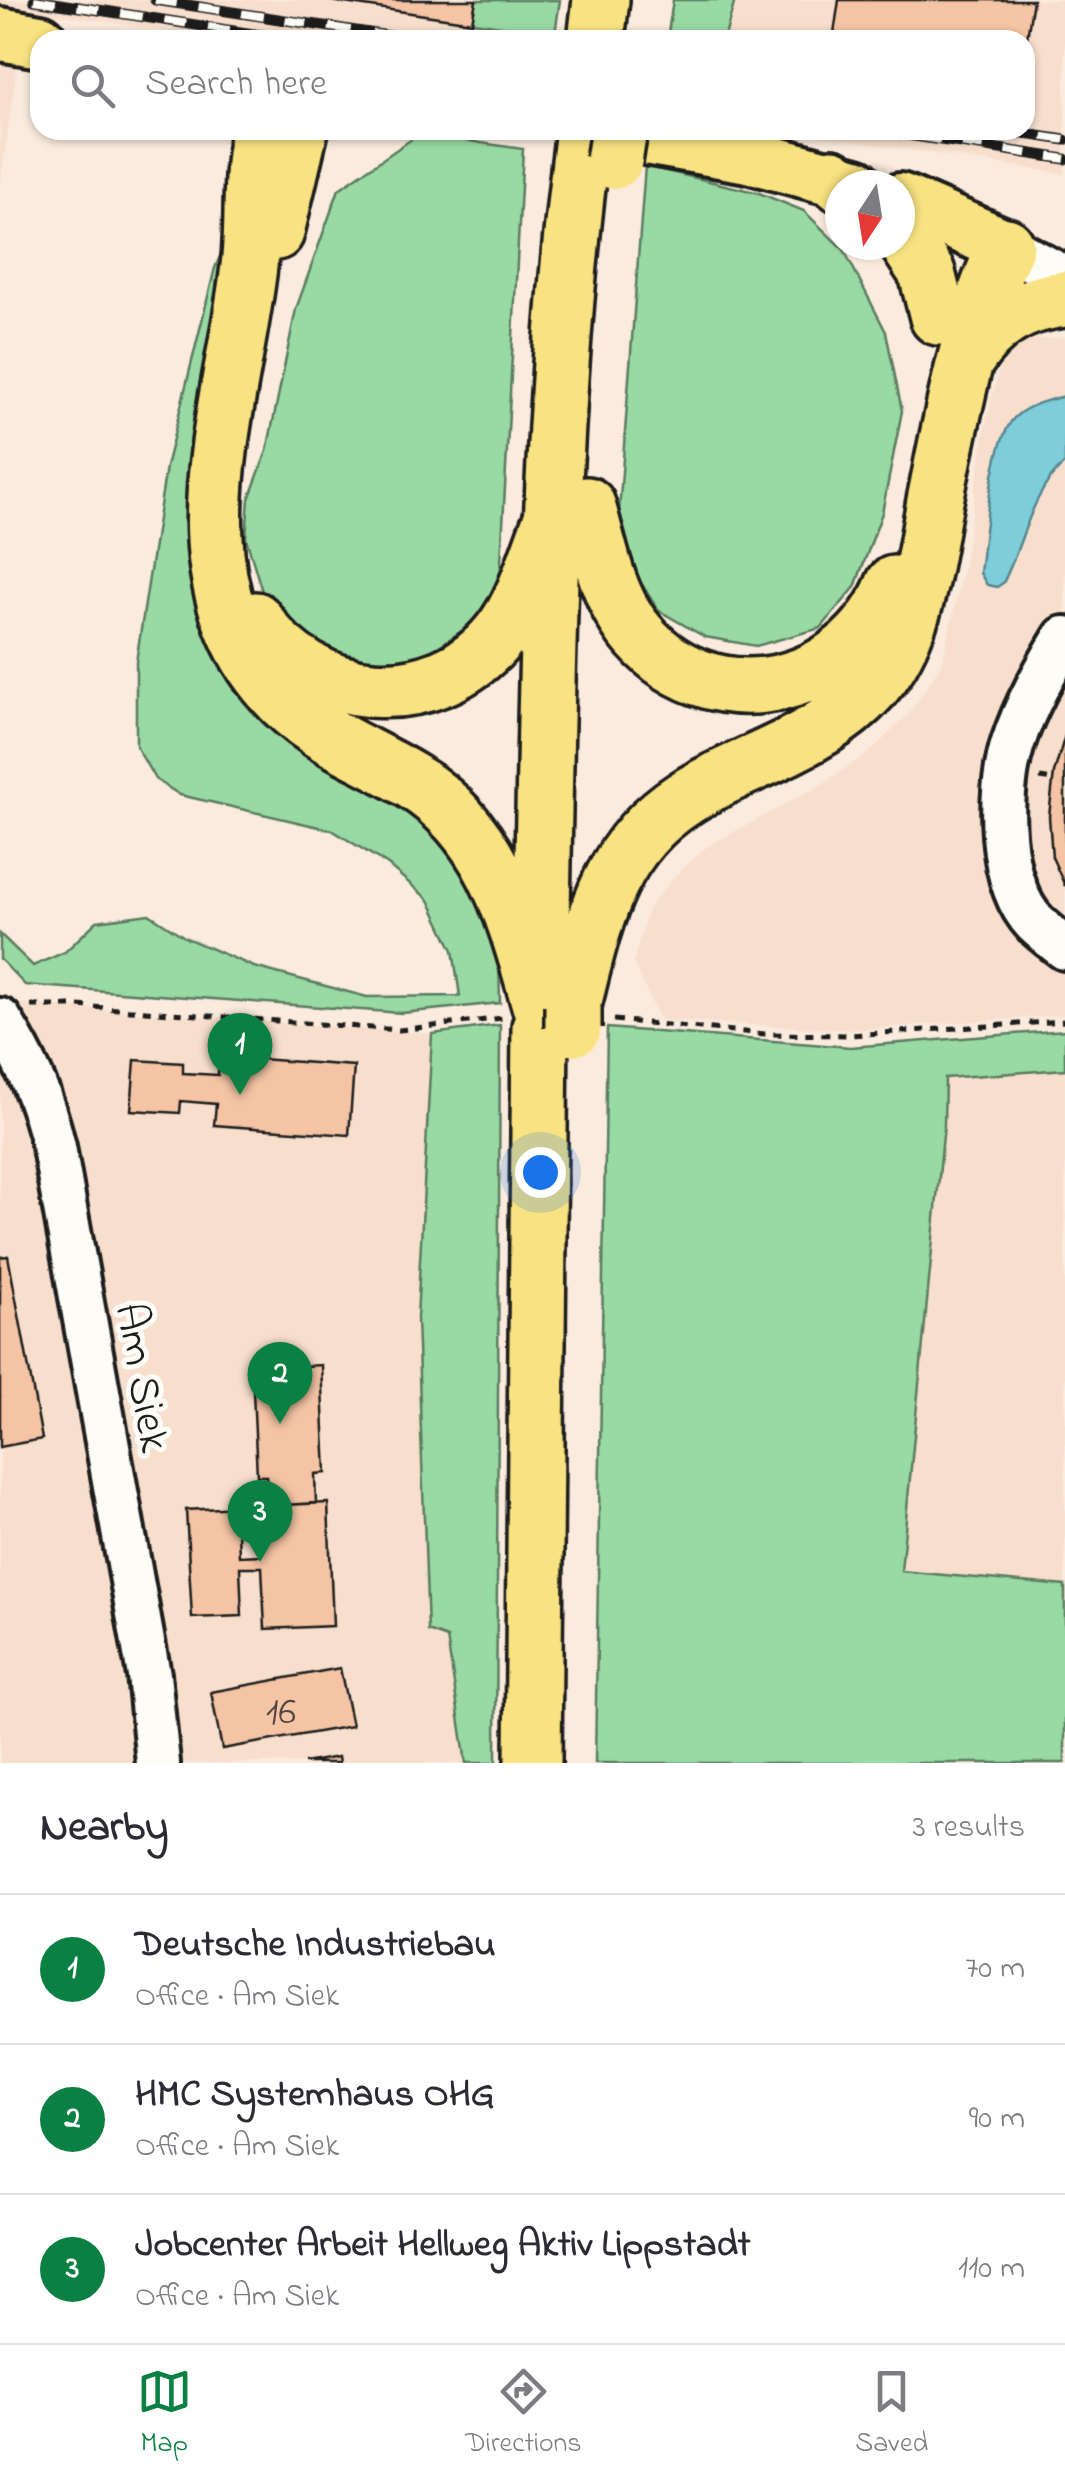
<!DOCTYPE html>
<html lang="en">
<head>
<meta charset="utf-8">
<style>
  body { margin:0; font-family:"Indie Flower",sans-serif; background:#f2f2f3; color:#2b2b33 }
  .compass { position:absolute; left:825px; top:170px; width:90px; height:90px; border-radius:50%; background:#fff; box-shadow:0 2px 8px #0004; rotate:192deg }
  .you { position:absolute; left:540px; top:1172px; width:35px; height:35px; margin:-25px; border:8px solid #fff; border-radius:50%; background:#1a73e8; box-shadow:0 0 0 15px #1a73e833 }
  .badge { display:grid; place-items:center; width:65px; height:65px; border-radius:50%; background:#0b8043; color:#fff; font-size:32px; font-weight:700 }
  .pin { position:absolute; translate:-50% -82px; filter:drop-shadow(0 2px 5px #0008) }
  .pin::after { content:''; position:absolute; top:52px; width:35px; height:30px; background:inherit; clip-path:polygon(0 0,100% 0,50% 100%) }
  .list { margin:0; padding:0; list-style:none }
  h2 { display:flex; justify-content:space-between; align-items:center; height:130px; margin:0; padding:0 40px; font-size:42px }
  h2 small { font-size:32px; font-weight:400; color:#7c7c81 }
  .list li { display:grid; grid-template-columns:65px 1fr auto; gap:30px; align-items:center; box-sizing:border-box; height:150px; padding:0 40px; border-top:2px solid #e1e1e2 }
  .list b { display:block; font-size:38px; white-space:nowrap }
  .list p { margin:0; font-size:32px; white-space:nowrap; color:#7c7c81 }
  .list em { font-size:32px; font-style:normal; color:#7c7c81 }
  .icon { flex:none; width:55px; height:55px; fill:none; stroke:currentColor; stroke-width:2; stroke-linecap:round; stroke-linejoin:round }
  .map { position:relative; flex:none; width:1065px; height:1763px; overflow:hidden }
  .search { position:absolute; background:#fff; box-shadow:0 2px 8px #0004; left:30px; right:30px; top:30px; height:110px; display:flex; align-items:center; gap:25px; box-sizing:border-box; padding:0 35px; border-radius:30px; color:#7c7c81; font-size:38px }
  .sheet { height:580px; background:#fff }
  nav { display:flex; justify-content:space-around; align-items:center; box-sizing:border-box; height:140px; border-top:2px solid #e1e1e2; background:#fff; font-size:28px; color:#7c7c81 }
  nav a { display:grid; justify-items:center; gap:5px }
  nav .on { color:#0b8043 }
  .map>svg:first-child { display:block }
</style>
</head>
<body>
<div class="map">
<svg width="1065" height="1763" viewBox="0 0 1065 1763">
  <rect width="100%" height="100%" fill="#faebde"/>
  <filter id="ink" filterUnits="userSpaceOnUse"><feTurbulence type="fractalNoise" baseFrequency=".01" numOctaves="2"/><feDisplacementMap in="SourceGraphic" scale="20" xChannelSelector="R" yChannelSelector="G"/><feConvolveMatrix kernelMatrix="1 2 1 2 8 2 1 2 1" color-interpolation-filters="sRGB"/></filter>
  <g filter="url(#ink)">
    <!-- built -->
    <path fill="#f8dfcd" d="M0,0H476L473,23L595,40H221L25,9L0,186Z
      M735,0H1065V174L783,130H1025V40H724Z
      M1065,337V1015L852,1030L660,1020L633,963L648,909L674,877L706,847L819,786L870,752L910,712L942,663L964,564L986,421L999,369L1020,341Z
      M0,1002L432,1034L417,1318L428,1630L447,1637L466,1763H0Z
      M1065,1030V1688L685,1632L784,1086L860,1046Z"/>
    <!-- green -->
    <path fill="#99daa4" stroke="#5a7b60" stroke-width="2.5" d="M476,0H560L555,34L472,22Z
      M673,0H735L724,40H667Z
      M419,134L523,149L500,581L472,624L424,656L380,668L330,657L264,598L246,538L249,499L267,451L296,309L339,189Z
      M645,166L759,193L804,211L844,250L886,332L902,411L882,513L855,587L821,628L756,646L705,637L658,610L631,567L619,512Z
      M236,220L195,544L439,830L471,875L499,960L500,1003L402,1013L25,985L0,959V934L33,966L65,952L97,921L149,914L186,938L254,967L367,997L460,996L453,950L429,900L388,865L332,830L180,795L155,779L136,746V662L166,467L215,268Z
      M500,1025L496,1763H466L447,1638L428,1631L417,1318L432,1034Z
      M607,1028L850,1047L1065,1030V1069L945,1078L944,1125L901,1571L1065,1586V1763H595Z"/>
    <!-- water -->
    <path fill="#7ecdda" stroke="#57868e" stroke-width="2.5" d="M1065,396V463C1031,491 1023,545 1003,583L997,587L987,585L980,573C985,536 991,443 1014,418C1027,405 1048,400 1065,396Z"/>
    <!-- building -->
    <path fill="#f4c4a4" stroke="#1c1c1c" stroke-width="2.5" d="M324,0H476L472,22Z
      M839,0H1033L1025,51V40H833Z
      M1065,735V886L1052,857L1049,816L1054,773Z
      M219,1056L354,1066L349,1135L214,1125L216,1104L181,1101L180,1113L131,1110L135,1060L183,1063V1073L218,1075Z
      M8,1256L42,1439L0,1447V1257Z
      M321,1365L326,1473L315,1474L316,1503L268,1506L266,1476H257L252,1369Z
      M328,1503L333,1626L265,1629L262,1567H240L242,1616L192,1618L186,1510L237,1507L239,1556L261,1555L259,1506Z
      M340,1668L352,1726L222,1749L211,1692Z
      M338,1757L339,1763H304Z"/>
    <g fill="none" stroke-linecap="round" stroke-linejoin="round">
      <!-- minor casing -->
      <g stroke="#1c1c1c" stroke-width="50">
        <path id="minor" d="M1006,246L1065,278
          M1065,638C1045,671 1025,706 1013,743C997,792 998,884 1035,923C1044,932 1055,940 1065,948
          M0,1020C27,1063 42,1097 54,1147L149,1675L158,1763"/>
      </g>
      <!-- major casing -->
      <g stroke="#1c1c1c" stroke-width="60">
        <path id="major" d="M0,34L40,41
          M599,130L748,156L856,185
          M900,200L1006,246"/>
      </g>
      <!-- highway casing -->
      <g stroke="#1c1c1c" stroke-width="62">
        <path id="highway" d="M596,40L601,0
          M260,130C248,171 255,223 249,266C233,405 168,572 273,690C315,738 360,749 412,781C494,831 515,918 540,1005
          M832,177L842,185
          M276,232L300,130
          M900,232L927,273L938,317
          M966,360C991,322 1020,304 1065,299
          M587,505C599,546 606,592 632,627C707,726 851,693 894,584
          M255,620C311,705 435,715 500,634C525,603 536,558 551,521
          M541,960C547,683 548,405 584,130
          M573,1005C594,922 607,848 685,798C712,780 744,768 773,754C816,734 854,712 882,674C918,624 924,560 935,501C953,413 967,327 1006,246
          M533,1763L540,1027"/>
      </g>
      <!-- path -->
      <path stroke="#1c1c1c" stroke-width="5" stroke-dasharray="8 8" stroke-linecap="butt" d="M1040,778L1053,780
        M31,1006H78L399,1030L503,1018
        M614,1020L765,1034L850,1035L1065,1021"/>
      <!-- minor -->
      <use href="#minor" stroke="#fdfcf7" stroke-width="42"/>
      <!-- major -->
      <use href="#major" stroke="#f8e281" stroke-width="52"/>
      <!-- highway -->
      <use href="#highway" stroke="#f8e281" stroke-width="55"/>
      <!-- rail casing -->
      <g stroke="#1c1c1c" stroke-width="11">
        <path id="rail" d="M34,0L293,40
          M155,0L415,40
          M875,130L1065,159
          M999,130L1065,140"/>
      </g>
      <!-- rail -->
      <use href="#rail" stroke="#fdfcf7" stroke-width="8" stroke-dasharray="22" stroke-linecap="butt"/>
      <!-- highway-bridge casing -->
      <g stroke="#1c1c1c" stroke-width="62" stroke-linecap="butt">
        <path id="highway-bridge" d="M614,161L619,130
          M573,1028V1005"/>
      </g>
      <!-- highway-bridge -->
      <use href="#highway-bridge" stroke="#f8e281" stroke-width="55"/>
    </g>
  </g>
  <g text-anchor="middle" stroke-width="10" stroke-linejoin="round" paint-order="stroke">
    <!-- number labels -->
    <g font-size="40" fill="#52463e">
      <text x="281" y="1723">16</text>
    </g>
    <!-- street labels -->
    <g font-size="45" fill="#1c1c1c" stroke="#fdfcf7">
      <text transform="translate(145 1377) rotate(80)" y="16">Am Siek</text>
    </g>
  </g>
</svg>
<svg class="compass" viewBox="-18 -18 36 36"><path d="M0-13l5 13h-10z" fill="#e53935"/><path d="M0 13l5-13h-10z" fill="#7c7c81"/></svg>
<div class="you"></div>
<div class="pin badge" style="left:240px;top:1095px">1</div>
<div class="pin badge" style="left:280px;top:1424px">2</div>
<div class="pin badge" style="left:260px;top:1562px">3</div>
<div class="search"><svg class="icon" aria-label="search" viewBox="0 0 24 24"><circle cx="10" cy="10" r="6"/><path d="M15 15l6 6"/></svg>Search here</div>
</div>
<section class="sheet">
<h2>Nearby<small>3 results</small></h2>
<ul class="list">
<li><span class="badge">1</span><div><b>Deutsche Industriebau</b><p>Office · Am Siek</p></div><em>70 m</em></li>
<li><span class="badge">2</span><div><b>HMC Systemhaus OHG</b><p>Office · Am Siek</p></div><em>90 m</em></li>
<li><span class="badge">3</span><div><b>Jobcenter Arbeit Hellweg Aktiv Lippstadt</b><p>Office · Am Siek</p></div><em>110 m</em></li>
</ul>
</section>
<nav>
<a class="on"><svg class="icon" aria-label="map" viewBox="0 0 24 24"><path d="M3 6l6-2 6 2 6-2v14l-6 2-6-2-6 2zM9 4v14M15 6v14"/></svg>Map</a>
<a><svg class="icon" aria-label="directions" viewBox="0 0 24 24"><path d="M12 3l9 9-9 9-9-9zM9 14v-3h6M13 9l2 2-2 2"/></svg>Directions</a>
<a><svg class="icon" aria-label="saved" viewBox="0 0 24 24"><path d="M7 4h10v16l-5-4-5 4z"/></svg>Saved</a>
</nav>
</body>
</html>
